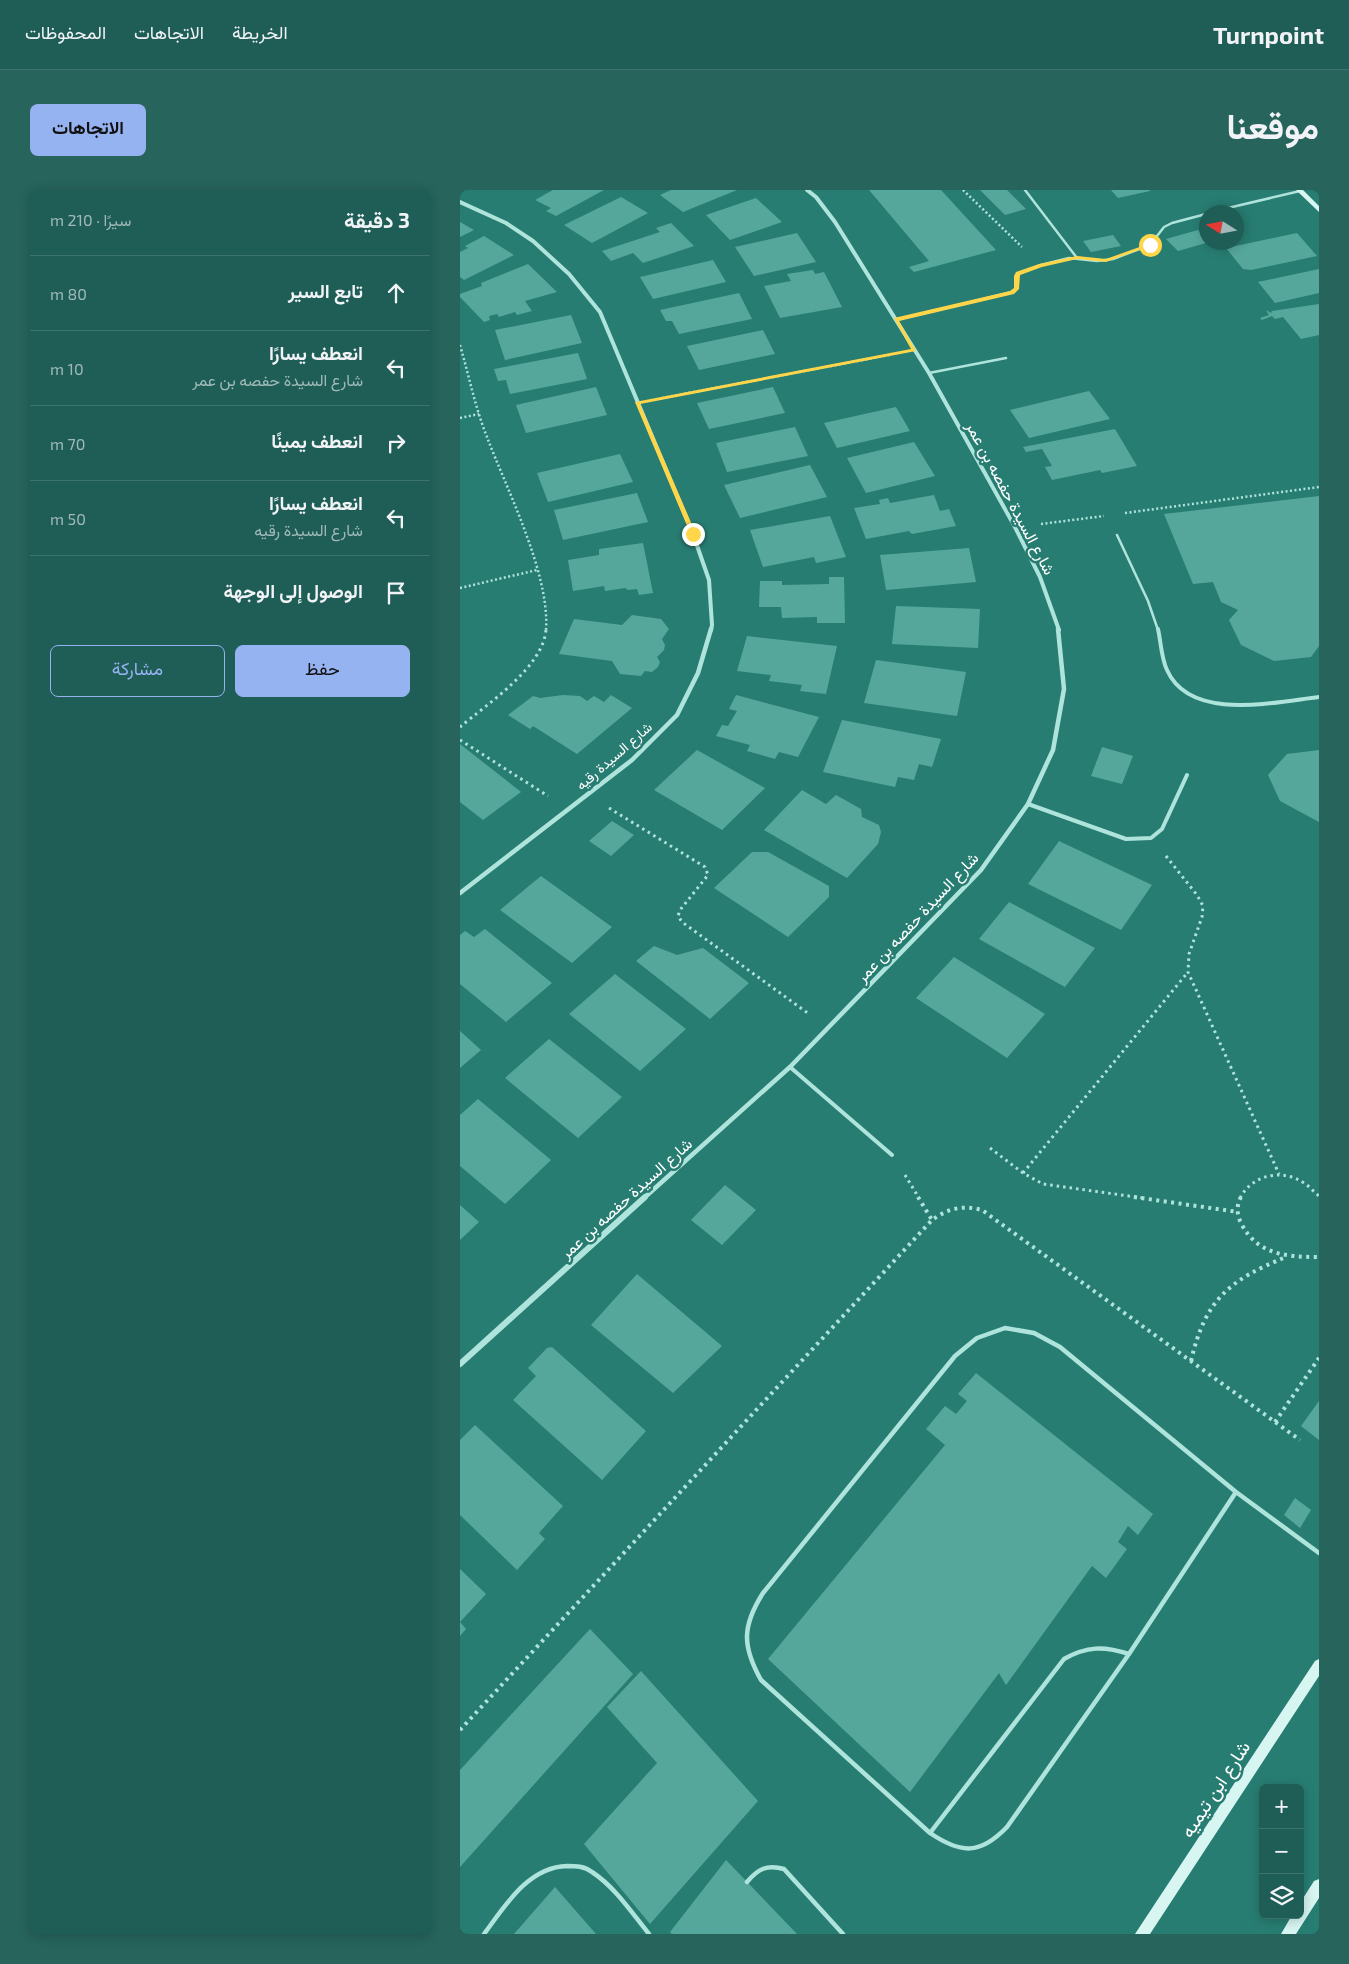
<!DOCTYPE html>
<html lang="ar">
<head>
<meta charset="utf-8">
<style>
  body { margin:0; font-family:"Exo 2",Vazirmatn,sans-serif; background:#26645c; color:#f1f3f6; direction:rtl }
  .controls { position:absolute; right:15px; bottom:15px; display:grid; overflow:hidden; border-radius:8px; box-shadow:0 2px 12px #0003 }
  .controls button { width:45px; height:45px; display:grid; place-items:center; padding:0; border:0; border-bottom:1px solid #3c736c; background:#1e5e56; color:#f1f3f6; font:25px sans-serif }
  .compass { position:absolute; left:739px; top:15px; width:45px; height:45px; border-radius:50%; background:#1e5e56; box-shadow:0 2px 12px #0003; rotate:281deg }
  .stop { position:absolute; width:15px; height:15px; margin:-11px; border:4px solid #ffd54a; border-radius:50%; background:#fff }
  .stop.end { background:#ffd54a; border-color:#fff; box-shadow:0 1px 5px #0008 }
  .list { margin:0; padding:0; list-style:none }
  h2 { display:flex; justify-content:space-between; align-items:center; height:65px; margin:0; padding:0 20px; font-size:21px }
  h2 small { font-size:16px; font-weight:400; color:#a1bab9 }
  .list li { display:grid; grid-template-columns:32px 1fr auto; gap:15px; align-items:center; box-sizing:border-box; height:75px; padding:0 20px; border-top:1px solid #3c736c }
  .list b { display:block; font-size:19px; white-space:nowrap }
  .list p { margin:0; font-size:16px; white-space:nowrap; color:#a1bab9 }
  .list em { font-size:16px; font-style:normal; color:#a1bab9 }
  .actions { display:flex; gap:10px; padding:15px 20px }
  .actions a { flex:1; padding:11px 0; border:1px solid #95b2f1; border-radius:8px; text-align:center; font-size:18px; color:#95b2f1 }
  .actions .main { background:#95b2f1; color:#111 }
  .icon { flex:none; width:28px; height:28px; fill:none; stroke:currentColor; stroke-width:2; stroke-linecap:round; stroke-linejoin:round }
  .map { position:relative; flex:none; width:859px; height:1744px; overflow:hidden; direction:ltr; border-radius:8px }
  header { display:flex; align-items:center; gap:30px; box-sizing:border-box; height:70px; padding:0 25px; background:#1e5e56; border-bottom:1px solid #3c736c }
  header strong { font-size:24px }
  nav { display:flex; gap:28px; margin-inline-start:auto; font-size:18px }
  .intro { display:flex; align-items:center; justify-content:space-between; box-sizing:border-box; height:120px; padding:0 30px }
  h1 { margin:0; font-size:35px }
  .button { padding:12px 22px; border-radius:8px; background:#95b2f1; color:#111; font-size:18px; font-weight:700 }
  main { display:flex; gap:30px; padding:0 30px }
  aside { flex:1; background:#1e5e56; border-radius:8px; box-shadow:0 2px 12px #0003 }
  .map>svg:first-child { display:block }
</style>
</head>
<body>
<header>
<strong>Turnpoint</strong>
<nav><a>الخريطة</a><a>الاتجاهات</a><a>المحفوظات</a></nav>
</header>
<div class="intro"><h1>موقعنا</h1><a class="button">الاتجاهات</a></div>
<main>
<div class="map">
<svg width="859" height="1744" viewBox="0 0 859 1744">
  <rect width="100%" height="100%" fill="#287d72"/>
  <!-- building -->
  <path fill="#55a79c" d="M93,0H144L96,26L86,21L91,18L75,10Z
    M211,0H277L223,22L200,5Z
    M409,0H481L536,60L454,82L449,77L469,71Z
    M520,0H547L566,19L545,25Z
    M651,0H690V1L658,8Z
    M161,7L188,23L132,53L104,35Z
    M296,8L322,32L270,50L246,25Z
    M0,32L14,40L0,47Z
    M211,33L234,56L183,73L173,63L151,71L142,61L200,42L196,38Z
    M738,40L746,48V53L718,61L706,49Z
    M337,43L356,72L294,86L275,57Z
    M837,43L857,66L791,80L783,79L766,58Z
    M653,45L661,56L631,62L623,51Z
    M24,46L54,65L4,90L0,87V62L8,58L5,56Z
    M253,70L266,92L193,109L180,87Z
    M68,74L97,102L65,111L72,121L57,125L55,122L39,127L37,124L29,126L30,130L24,132L0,107V104L22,96L21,93Z
    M859,79V103L815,113L798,92Z
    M353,80L355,84L364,82L382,117L320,128L304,96L331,91L327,84Z
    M279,103L292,129L219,144L212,131H206L200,120Z
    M859,114V145L841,149L823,127L815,129L812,126L802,130L800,128L809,125L806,120L811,123L812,121Z
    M111,125L122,153L45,170L35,140Z
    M303,140L315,164L239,180L227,156Z
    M118,163L127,189L50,204L46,190L38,191L34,179Z
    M136,197L147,225L66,243L56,215Z
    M313,197L325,223L249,239L237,213Z
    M629,201L650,229L569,248L550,220Z
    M436,217L450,241L377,258L364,233Z
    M335,237L348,266L267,282L256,253Z
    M655,239L677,276L642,283L640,280L592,290L585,277L592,276L582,259L566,262L563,257Z
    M454,252L475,286L406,303L387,268Z
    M160,264L173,292L88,312L77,283Z
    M350,275L367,307L280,328L264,295Z
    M177,303L188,332L103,350L94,320Z
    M474,305L480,321L489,319L496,336L452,344L449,341L406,349L394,318L420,314L419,310L428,308L430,313Z
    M859,306V456L851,467L814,471L781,455L769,430L778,420L761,412L753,392L733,394L704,324Z
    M370,326L386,367L356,373L354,367L303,377L290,340Z
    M183,353L193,403L179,405L177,399L168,400L165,398L145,401L144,396L113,401L108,370L139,365V359Z
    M509,358L516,392L426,400L420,365Z
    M369,387H384L385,433H357V427L322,428L321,417H299L300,391H322V395L369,394Z
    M436,416L520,419L518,458L432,454Z
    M172,425L201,429L209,439L202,449L205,455L204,460L197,467L200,472L198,477L192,482L185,481L181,486L160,484L152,471L99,464L114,429L162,435Z
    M287,446L377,456L366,504L340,501L342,495L309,491L311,485L277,481Z
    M416,470L506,482L497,526L404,513Z
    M103,505L120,506L127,511L134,506L144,512L151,505L172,518L117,564L73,536L70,539L48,525L73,506L80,508Z
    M276,505L359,527L338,567L319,562L315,569L287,561L290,555L256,546L262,535L268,536L277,521L269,519Z
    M382,530L481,549L472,577L459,574L454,590L438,587L435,597L363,582Z
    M0,554L61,602L23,630L0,612Z
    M642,557L673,566L662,594L631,586Z
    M237,560L305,598L262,640L194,600Z
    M859,560V632L820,611L808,585L827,564Z
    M342,600L366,614L376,605L401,619L402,627L419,635L421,642L418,654L387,688L304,640Z
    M152,631L174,645L151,666L129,651Z
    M599,651L692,695L661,740L568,694Z
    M292,662H308L369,696V707L328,747L254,698Z
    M81,686L152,737L112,773L40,720Z
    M549,712L635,758L605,797L519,749Z
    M25,739L92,793L46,832L0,794V745L5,741L14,747Z
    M194,756L217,765L243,758L289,793L250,829L176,771Z
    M494,767L585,824L547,868L456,808Z
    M155,784L226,839L180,881L109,824Z
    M0,841L21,860L0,878Z
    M89,849L162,907L118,948L45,888Z
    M18,909L91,970L45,1014L0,976V925Z
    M265,995L296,1020L262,1055L231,1030Z
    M0,1015L19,1032L0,1050Z
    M177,1084L262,1156L213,1203L131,1135Z
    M92,1157L186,1241L142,1290L53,1210L76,1186L68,1178L87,1158Z
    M516,1183L693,1324L678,1345L668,1336L658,1352L667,1359L646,1388L632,1376L546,1495L539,1483L450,1602L308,1469L485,1255L466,1239L485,1216L496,1224L507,1211L498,1204Z
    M859,1211V1250L841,1236Z
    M15,1235L103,1316L79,1343L85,1349L57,1380L0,1325V1250Z
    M835,1308L851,1320L840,1338L824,1325Z
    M0,1379L26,1404L0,1432L6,1439L0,1446Z
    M130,1439L173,1484L0,1677V1580Z
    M181,1481L298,1611L190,1734L124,1654L197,1573L147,1517Z
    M266,1670L337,1744H212L210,1742Z
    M95,1697L136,1744H54Z"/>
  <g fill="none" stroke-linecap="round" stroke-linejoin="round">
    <!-- path-far2 -->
    <path stroke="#aee4dc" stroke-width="2.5" stroke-dasharray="2 2.5" stroke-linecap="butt" d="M503,0L562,57
      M0,155C9,186 15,217 27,247C47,300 90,384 86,440
      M202,208L429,165
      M0,228L19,224
      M665,323L859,297
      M581,334L644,326
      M0,398L77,380"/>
    <!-- path-far1 -->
    <path stroke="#aee4dc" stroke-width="3" stroke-dasharray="2.5 4" stroke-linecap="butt" d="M0,537C27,514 84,477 86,439
      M0,550L88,606
      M149,618L245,677L248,685L220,720L218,726L222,732L349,824
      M706,666L737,705L743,716L742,727L729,764L728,782L819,984
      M530,958L563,983L583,994L683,1008
      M563,983L728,782
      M445,985L459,1008
      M780,1008C792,985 822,978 844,993C849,996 854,1002 859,1006"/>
    <!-- path -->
    <path stroke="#aee4dc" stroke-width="4" stroke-dasharray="3 4.5" stroke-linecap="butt" d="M458,1007L472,1030
      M674,1007L778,1022
      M781,1007C776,1016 777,1025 781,1033C797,1065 827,1067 859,1067
      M731,1171C745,1110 769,1090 826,1067
      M815,1232L859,1168
      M0,1540L472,1030C489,1018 502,1015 522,1020L840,1250"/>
    <!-- lane-far2 -->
    <path stroke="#aee4dc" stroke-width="2.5" d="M565,0L617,68
      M751,22L840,1
      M436,130L552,102L556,99V87L558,84L581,75L609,68L637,71L653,69L690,55L704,37L712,33L746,24
      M469,183L546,168
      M657,345L688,411L698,440"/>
    <!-- lane-far1 -->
    <path stroke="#aee4dc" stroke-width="4" d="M698,439C701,452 701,467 707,480C730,532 815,512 859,507
      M568,614L666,649L691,648L702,639L727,585
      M330,877L432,965"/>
    <!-- lane -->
    <path stroke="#aee4dc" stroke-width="4.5" d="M545,1138L574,1143L600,1157L776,1302L669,1464L547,1637C520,1665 501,1664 470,1643L301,1490C282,1456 282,1436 303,1403L495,1166L517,1148Z
      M776,1302L859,1363
      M470,1643L604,1469C627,1456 644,1456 669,1464
      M287,1692C298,1679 307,1674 324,1679L383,1744
      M24,1744C45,1716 68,1677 107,1676C116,1676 124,1676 132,1682C155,1697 172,1723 189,1744"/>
    <!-- street-far2 -->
    <path stroke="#aee4dc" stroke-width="4" d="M347,0L356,7L375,32L469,183L555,337L580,387L599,440
      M0,12L46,33L73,51L109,84L140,122L233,344L249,390L252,435L251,440"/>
    <!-- street-far1 -->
    <path stroke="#aee4dc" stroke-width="4.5" d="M0,703L172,570L217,525L238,483L251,439
      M184,1008L330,877L521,680L568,614L593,560L604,499L598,439"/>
    <!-- street -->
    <path stroke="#aee4dc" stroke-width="6" d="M0,1174L185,1007"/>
    <!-- secondary -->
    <path fill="#d7f5f1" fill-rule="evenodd" d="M836,0H843L859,16V22Z
      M859,1469V1486L690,1744H675L855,1471Z
      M859,1689V1708L836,1744H821L832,1725H840V1713L854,1691Z"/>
  </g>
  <!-- route -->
  <path fill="#ffd54a" d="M688,54L693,55L646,72L617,69L582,77L560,85L559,99L554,104L439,131L456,161L180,214L236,344L231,345L175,212L451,159L434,128L550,101L554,98V86L556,82L579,74L617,66L646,69Z"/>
  <g text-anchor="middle" stroke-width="5" stroke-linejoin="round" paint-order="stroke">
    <!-- far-street labels -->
    <g font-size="14" fill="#fff" stroke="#287d72">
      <text transform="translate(154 566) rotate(-41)" y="5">شارع السيدة رقيه</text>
    </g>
    <!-- street labels -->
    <g font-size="16" fill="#fff" stroke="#287d72">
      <text transform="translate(551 308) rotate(62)" y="6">شارع السيدة حفصه بن عمر</text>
      <text transform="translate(457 727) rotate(-47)" y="6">شارع السيدة حفصه بن عمر</text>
      <text transform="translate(166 1008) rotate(-42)" y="6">شارع السيدة حفصه بن عمر</text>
    </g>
    <!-- near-street labels -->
    <g font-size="19" fill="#fff" stroke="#287d72">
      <text transform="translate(755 1599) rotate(-57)" y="7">شارع ابن تيميه</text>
    </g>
  </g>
</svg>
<div class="controls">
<button>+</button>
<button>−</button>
<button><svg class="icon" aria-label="layers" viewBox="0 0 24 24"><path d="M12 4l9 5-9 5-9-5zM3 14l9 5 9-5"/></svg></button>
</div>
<svg class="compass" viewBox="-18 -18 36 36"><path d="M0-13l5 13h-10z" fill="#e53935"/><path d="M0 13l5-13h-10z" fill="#a1bab9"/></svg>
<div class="stop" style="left:690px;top:55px"></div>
<div class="stop end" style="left:233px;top:344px"></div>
</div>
<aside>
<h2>3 دقيقة<small>سيرًا · 210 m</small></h2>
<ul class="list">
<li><svg class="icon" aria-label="ahead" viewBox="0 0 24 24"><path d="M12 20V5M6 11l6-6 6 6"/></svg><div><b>تابع السير</b></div><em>80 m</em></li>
<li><svg class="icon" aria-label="left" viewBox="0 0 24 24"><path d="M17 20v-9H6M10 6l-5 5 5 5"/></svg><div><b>انعطف يسارًا</b><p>شارع السيدة حفصه بن عمر</p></div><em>10 m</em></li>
<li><svg class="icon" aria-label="right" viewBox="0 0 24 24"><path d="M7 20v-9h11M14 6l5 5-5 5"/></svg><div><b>انعطف يمينًا</b></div><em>70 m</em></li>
<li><svg class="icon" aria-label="left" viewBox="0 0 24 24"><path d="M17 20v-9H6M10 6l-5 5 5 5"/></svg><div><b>انعطف يسارًا</b><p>شارع السيدة رقيه</p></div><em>50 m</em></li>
<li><svg class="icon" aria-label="arrive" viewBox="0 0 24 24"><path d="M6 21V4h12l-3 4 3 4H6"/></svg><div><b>الوصول إلى الوجهة</b></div></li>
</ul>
<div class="actions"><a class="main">حفظ</a><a>مشاركة</a></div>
</aside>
</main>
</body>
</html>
